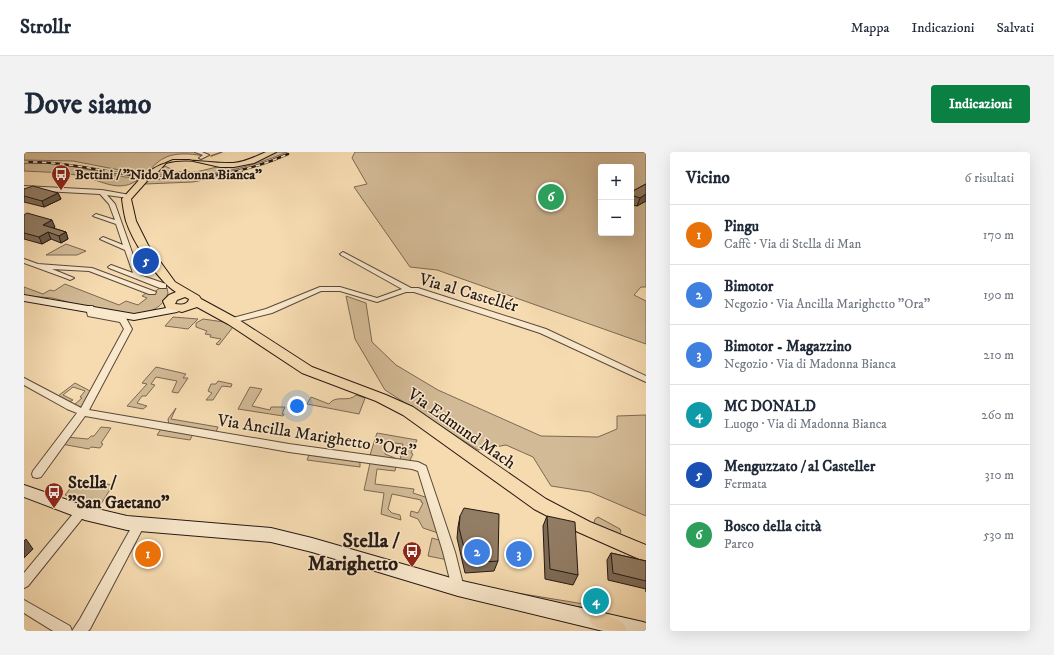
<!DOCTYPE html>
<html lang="it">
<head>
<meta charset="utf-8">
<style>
  body { margin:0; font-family:"IM FELL DW Pica",serif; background:#f2f2f3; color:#1f2937 }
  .controls { position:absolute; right:12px; top:12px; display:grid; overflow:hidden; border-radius:4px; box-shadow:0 4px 16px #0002 }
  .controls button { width:36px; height:36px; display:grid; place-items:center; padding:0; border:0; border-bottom:1px solid #e0e1e3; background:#fff; color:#1f2937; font:20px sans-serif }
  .you { position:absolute; left:273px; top:254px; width:14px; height:14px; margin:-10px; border:3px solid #fff; border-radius:50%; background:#1a73e8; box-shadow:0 0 0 6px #1a73e833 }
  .badge { display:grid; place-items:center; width:26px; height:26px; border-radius:50%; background:#0b8043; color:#fff; font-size:13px; font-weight:700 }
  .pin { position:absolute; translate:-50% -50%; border:2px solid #fff; box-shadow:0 1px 4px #0006 }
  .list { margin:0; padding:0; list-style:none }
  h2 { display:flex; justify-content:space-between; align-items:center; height:52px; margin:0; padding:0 16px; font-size:17px }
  h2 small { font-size:13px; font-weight:400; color:#747a83 }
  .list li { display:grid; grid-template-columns:26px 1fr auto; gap:12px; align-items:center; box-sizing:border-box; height:60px; padding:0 16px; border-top:1px solid #e0e1e3 }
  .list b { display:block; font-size:15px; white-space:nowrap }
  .list p { margin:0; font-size:13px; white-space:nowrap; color:#747a83 }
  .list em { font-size:13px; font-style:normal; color:#747a83 }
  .map { position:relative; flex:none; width:622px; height:479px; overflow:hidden; border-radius:4px }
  header { display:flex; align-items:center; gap:24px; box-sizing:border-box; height:56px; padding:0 20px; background:#fff; border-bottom:1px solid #e0e1e3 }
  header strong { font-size:19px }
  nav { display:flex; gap:22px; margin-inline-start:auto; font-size:14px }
  .intro { display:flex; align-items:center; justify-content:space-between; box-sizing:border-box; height:96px; padding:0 24px }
  h1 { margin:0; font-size:28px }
  .button { padding:10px 18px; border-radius:4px; background:#0b8043; color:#fff; font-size:14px; font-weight:700 }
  main { display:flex; gap:24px; padding:0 24px }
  aside { flex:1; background:#fff; border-radius:4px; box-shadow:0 4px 16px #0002 }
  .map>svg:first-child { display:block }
</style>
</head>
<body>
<header>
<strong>Strollr</strong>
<nav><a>Mappa</a><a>Indicazioni</a><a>Salvati</a></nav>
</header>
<div class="intro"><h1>Dove siamo</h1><a class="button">Indicazioni</a></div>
<main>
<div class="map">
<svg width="622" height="479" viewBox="0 0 622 479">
  <rect width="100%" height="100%" fill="#f6dbb1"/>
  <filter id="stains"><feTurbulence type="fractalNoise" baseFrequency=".005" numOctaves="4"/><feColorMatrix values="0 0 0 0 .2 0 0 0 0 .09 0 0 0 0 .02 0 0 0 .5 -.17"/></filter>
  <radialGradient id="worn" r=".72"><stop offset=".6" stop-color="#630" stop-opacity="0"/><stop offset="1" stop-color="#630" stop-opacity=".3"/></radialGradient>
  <!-- green -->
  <path fill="#d2ba96" stroke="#7c6954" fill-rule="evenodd" d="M0,0H170L180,3C175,4 170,2 165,2C143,1 135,7 121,23L49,9L0,8Z
    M252,0H263C226,16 172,30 131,22L141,14L147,17L145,20H172L193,15L215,14Z
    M331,0H622V135H617L610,143L622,149V192L413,118L386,115L330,35L343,32L328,6ZM577,15H607V81H577Z
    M0,11H31L101,25L116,26C95,44 75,26 52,23C35,20 18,20 0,19Z
    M218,19L219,20L169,30L121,32L127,27C158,29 187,25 218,19Z
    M42,92L62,99L53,103H22Z
    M41,132L95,153L102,149L114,153L123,146L118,144L125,139L129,141L137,135L143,136L144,141C131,181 56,152 28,146C19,145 9,145 0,143V135L19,142L26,138L30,139Z
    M322,144L342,151L348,190L372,213L414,238L517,284L574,285L593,277V264L622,263V364L566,340L527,334L509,305L482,293L454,298L361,238L331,187Z
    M149,165L174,167L164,177L141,174Z
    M179,167L200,170L209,175L195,193L192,192L197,187L186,185L187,183L181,182L183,179L172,175V171Z
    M132,215L162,222L159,226H164L154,241L148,240L153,229L132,225L127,232L131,233L122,244H118L113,251L123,254L119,257L103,254L123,232L118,231Z
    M194,229L208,232L207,235L198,234L189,248H182L188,241L184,239L187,232H192Z
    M51,231L68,240L58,256L50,253L58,246L56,245L61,239L49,235L39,243L49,248L45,250L34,244Z
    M226,235L238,237L228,254L246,258L247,255H261L258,262H260L259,264L214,257Z
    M332,243L341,246L335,262L283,252L287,245L305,252C312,242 324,251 332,243Z
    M152,256L147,267L194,275L192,280L189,281L145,273L144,267Z
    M77,275L87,276L77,291L79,292L76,296L67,295L65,297L37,292L42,285L64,287L67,284H70Z
    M137,277L169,282L166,288L133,283Z
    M353,281L393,288L387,301L389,302L385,310L376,309L379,292L362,290L361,302L371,306V308L346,303Z
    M285,303L336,310V315L283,308Z
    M346,311L372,314L371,319L353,317L351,332L390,337L389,341L404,346L414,381L399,376L394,367L386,364L387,359L394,361L399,351L397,350V348L368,342L364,357L368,361L376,363L377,368L357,362L360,341L340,338Z
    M52,329L63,331L64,329L89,333L75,355L41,343Z
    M574,365L596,377L597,380L595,383L569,375L571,367Z
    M408,386L418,389L424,408L404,404Z
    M487,440L566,453V456L538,453L491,443Z"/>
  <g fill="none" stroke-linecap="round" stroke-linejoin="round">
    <!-- stream -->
    <path stroke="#786551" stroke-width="1.5" d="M187,4L198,0"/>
    <!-- primary-tunnel -->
    <path stroke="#ccb491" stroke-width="8" stroke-dasharray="8 4.5" stroke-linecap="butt" d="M119,29L128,21"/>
    <!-- street casing -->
    <g stroke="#59493a" stroke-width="2">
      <path id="street" d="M171,0H178L185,3L177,7L175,6L179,3Z
        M0,34L78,38L106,43V45L104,46L83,43L91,52L116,123L142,132V136H136L85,116L84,115L87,113L109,121L101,98L76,87L79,85L99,93L92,72L69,64L72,62L91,68L85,52L76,42L0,38Z
        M319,100L387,136H394L522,177L622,224V230L516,181L390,140H382L353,150L316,139H297L248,161L208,171L204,169L205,167L242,157L296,135H316L353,146L378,137L317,103L316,102Z
        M0,107L14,112L68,116L132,140L131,142H125L65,119L28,117L50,126L46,128L44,127L0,111Z
        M63,154H69L71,160L102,166L108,177L65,258L265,292L394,310L402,314L403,317L431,400L440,436L438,440L434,442L430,440L428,436L419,400L394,319L388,317L265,300L61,264L17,325L13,326L9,325L8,322L9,319L53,261L43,257L0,233V226L57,256L100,177L96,170L64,164L62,156Z
        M57,355L61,357L63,360L61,363L4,434L0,436V421L53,357Z
        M115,367L119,369L121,372L66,477L64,479H48L56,467L111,369Z
        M0,448L46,474L48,479H29L0,461Z"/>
    </g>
    <!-- secondary casing -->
    <g stroke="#251813" stroke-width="2">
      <path id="secondary" d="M0,143L110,162L153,154L158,157L153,160L110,168L0,149Z
        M0,333L61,354L103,364L247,376L288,386L434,428L619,470L622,471V479H579L434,444L288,400L247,390L103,378L61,368L0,345Z"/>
    </g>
    <!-- primary casing -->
    <g stroke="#251813" stroke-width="2">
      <path id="primary" d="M242,0H252L230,11L210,15H196L165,8H149L142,11L131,23L124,21C148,0 177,12 209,11C221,10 231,5 242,0Z
        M119,26L123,29L107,47L112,69L124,93L151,130L175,144L177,147L212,166L288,215L362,243L389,255L522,347L566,370L622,393V410L554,380L510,357L379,263L352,249L278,221L204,172L173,155L158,160L142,156L139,149L145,143L152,140C133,128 109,90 102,69C100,62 99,54 98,47L116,27ZM161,145L165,147C164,153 156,153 151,152L153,148Z
        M575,458L600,472L603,479C589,479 571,479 565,468L568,461Z"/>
    </g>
    <!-- street -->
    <use href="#street" fill="#f9e8cc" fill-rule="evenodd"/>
    <!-- secondary -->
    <use href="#secondary" fill="#f9e8cc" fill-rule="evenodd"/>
    <!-- primary -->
    <use href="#primary" fill="#f6dbb1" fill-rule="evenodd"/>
    <!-- rail casing -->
    <g stroke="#251813" stroke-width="2.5">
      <path id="rail" d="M0,10C39,9 76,19 115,24C166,30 217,23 264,2"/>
    </g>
    <!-- rail -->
    <use href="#rail" stroke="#f9e8cc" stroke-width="1.5" stroke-dasharray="4.5" stroke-linecap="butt"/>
  </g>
  <!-- wall -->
  <path fill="#7e6c57" stroke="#251813" d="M622,32V49L613,54L607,53V40Z
    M0,37L34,41L37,47L20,55L0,50Z
    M0,63L31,75L29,76L42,80L44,87L37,91L27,87L18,92L0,87Z
    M436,364L474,409L470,419L441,421L433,386L434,375Z
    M523,364L554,423L549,433L521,427L519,374Z
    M587,401L622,409V440V437L584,428L583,408Z"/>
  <!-- shaded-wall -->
  <path fill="#665847" stroke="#251813" d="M34,41L37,47L20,55L18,49Z
    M622,42V49L613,54L616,46Z
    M28,68L31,75L22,80L19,73Z
    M24,80L27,87L18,92L15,85Z
    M42,80L44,87L37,91L35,84Z
    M2,387L9,397L0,406V389Z"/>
  <!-- building -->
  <path fill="#927d65" stroke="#251813" d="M622,32V42L616,46L607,43V40Z
    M9,34L34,41L18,49L0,44V37Z
    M3,61L28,68L19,73L42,80L35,84L24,80L15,85L0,81V63Z
    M440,356L475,362L474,409L444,411L435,376L436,364Z
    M523,364L551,370L554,423L526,417Z
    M587,401L622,409V429L589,421Z"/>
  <!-- icons -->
  <defs>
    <g id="bus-pin" transform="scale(1)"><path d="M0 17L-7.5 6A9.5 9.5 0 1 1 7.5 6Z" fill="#8f2418" stroke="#f9e8cc"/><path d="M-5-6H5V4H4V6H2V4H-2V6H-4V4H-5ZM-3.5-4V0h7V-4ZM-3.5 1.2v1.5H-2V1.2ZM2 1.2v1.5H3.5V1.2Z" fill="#fff"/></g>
  </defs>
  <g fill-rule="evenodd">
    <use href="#bus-pin" x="37" y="22"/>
    <use href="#bus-pin" x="30" y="340"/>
    <use href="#bus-pin" x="388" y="399"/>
  </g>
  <g text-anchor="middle" stroke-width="3" stroke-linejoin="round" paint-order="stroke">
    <!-- far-poi labels -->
    <g font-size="14" font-weight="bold" fill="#251813" stroke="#f9e8cc" text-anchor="start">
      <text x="51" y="27">Bettini / "Nido Madonna Bianca"</text>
    </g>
    <!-- street labels -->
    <g font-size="17" fill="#251813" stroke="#f9e8cc">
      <text transform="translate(445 140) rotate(16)" y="6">Via al Castellér</text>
      <text transform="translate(438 276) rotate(35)" y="6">Via Edmund Mach</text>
      <text transform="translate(293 283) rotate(9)" y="6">Via Ancilla Marighetto "Ora"</text>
    </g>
    <!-- poi labels -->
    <g font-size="17" font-weight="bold" fill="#251813" stroke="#f9e8cc" text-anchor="start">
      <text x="44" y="336">Stella /<tspan x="44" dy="20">"San Gaetano"</tspan></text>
    </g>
    <!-- near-poi labels -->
    <g font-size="20" font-weight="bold" fill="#251813" stroke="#f9e8cc" text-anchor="end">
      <text x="374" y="395">Stella /<tspan x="374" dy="23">Marighetto</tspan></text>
    </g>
  </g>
  <rect width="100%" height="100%" filter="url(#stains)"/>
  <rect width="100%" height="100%" fill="url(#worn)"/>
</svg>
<div class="controls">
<button>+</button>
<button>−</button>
</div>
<div class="you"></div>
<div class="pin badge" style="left:124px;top:402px;background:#e8710a">1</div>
<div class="pin badge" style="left:453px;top:400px;background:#3f7fe0">2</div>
<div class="pin badge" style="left:495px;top:402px;background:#3f7fe0">3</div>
<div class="pin badge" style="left:572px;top:449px;background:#0f9aa8">4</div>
<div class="pin badge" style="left:122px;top:109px;background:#1a4fb4">5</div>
<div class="pin badge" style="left:527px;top:45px;background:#2e9e5b">6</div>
</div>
<aside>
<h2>Vicino<small>6 risultati</small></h2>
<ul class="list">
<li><span class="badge" style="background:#e8710a">1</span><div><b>Pingu</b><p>Caffè · Via di Stella di Man</p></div><em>170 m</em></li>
<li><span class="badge" style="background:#3f7fe0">2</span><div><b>Bimotor</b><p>Negozio · Via Ancilla Marighetto &quot;Ora&quot;</p></div><em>190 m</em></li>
<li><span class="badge" style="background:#3f7fe0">3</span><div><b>Bimotor - Magazzino</b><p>Negozio · Via di Madonna Bianca</p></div><em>210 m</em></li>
<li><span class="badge" style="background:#0f9aa8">4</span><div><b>MC DONALD</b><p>Luogo · Via di Madonna Bianca</p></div><em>260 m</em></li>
<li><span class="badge" style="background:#1a4fb4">5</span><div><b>Menguzzato / al Casteller</b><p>Fermata</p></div><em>310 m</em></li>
<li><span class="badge" style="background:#2e9e5b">6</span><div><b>Bosco della città</b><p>Parco</p></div><em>530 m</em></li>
</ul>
</aside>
</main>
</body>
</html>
